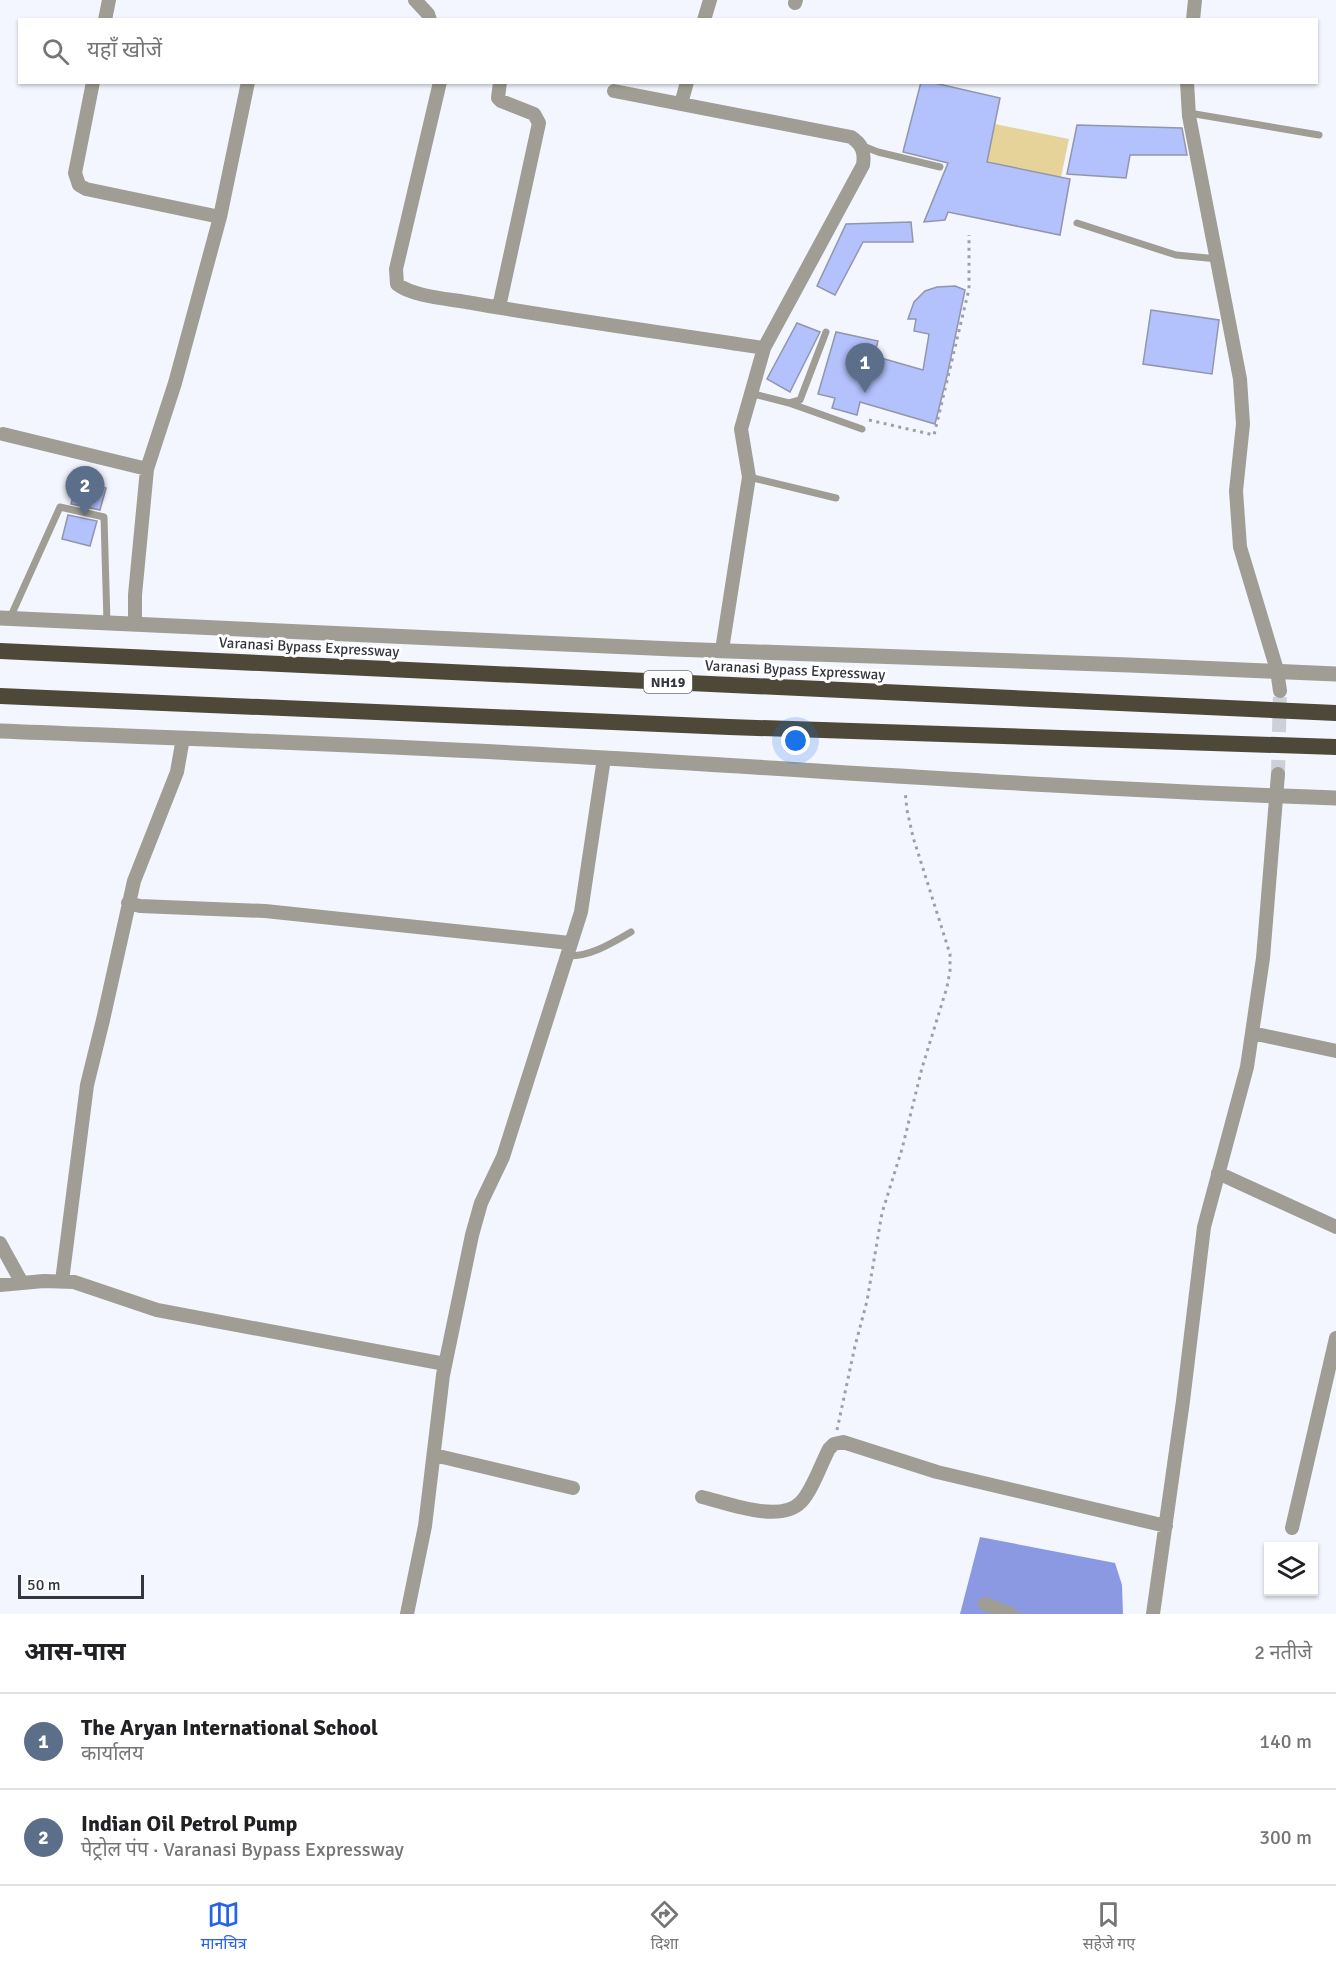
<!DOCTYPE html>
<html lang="hi">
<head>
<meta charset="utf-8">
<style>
  body { margin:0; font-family:Signika,"Noto Sans Devanagari",sans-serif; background:#f2f2f2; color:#202124 }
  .controls { position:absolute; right:18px; bottom:18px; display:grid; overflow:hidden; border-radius:0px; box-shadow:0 2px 4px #0004 }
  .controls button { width:54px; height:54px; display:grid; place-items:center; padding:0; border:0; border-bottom:2px solid #e0e0e0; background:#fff; color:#202124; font:30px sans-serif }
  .scale { position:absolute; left:18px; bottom:15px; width:126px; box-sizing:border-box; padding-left:6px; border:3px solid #33363e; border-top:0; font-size:16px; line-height:21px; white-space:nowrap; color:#33363e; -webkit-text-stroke:4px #fff; paint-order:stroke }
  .you { position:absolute; left:796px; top:741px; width:21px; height:21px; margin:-15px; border:4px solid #fff; border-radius:50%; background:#1a73e8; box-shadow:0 0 0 9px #1a73e833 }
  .badge { display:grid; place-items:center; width:39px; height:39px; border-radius:50%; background:#2563eb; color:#fff; font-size:20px; font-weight:700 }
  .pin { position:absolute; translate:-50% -50px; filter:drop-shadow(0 2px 3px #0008) }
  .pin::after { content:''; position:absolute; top:32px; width:21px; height:18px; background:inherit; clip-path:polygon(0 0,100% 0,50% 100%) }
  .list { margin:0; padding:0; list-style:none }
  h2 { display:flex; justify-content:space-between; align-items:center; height:78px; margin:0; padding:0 24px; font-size:26px }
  h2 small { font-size:20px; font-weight:400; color:#757577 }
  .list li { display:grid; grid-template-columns:39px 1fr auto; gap:18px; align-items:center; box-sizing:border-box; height:96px; padding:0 24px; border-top:2px solid #e0e0e0 }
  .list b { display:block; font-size:22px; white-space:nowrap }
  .list p { margin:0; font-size:20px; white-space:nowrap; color:#757577 }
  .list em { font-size:20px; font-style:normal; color:#757577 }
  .icon { flex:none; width:33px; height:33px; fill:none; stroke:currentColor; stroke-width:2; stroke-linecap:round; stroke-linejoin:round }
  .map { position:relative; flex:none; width:1336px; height:1614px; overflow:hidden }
  .search { position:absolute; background:#fff; box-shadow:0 2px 4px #0004; left:18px; right:18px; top:18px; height:66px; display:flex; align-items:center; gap:15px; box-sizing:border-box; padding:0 21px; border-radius:0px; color:#757577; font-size:22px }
  .sheet { height:270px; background:#fff }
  nav { display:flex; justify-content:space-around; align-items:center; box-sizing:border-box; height:84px; border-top:2px solid #e0e0e0; background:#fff; font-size:16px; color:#757577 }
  nav a { display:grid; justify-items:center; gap:3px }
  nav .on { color:#2563eb }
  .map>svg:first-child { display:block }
</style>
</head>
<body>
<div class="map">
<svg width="1336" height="1614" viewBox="0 0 1336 1614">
  <rect width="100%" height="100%" fill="#f3f6fe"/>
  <!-- green -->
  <path fill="#e6d39a" d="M995,124L1069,139L1061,177L987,162Z"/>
  <!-- water -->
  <path fill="#8a99e1" d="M980,1537L1115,1563L1122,1585L1123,1614H960Z"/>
  <!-- building -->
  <path fill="#b3c1fc" stroke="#9196aa" stroke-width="1.5" d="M921,82H930L1000,98L987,162L1070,179L1060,235L948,212L945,220L924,222L948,163L903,152Z
    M1077,125L1182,128L1187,155H1130L1126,178L1067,174Z
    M911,222L913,242H863L835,295L817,286L846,224Z
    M955,286L965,290L947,376L935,424L860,402L857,415L832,408L835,398L818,394L836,332L878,341L874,356L923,370L929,334L914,331L916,319H908L914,302L925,291L937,287Z
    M1151,310L1219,320L1212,374L1143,364Z
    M797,323L820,332L790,392L767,379Z
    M78,480L106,488L100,510L71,504Z
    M68,515L97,521L90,546L62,539Z"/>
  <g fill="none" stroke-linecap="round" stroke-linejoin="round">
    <!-- minor-tunnel -->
    <path stroke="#cdd0d8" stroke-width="14" stroke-dasharray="14 7" stroke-linecap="butt" d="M1278,774L1280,691"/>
    <!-- path -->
    <path stroke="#9da0a8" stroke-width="3" stroke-dasharray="3 4.5" stroke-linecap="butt" d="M869,420L934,435L969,289V235
      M837,1430L855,1346L867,1301L882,1213L902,1149L922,1068L947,987L950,971V954L913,837L907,810L905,791"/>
    <!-- service -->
    <path stroke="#9f9d94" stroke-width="7" d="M1189,113L1319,135
      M863,146L878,152L940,167
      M1077,223L1176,255L1218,259
      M750,393L789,403L800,400L826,332
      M789,403L862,429
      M749,477L836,498
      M10,618L60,507L104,517L107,623
      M567,956C590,957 612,943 631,932"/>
    <!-- minor -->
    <path stroke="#9f9d94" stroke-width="14" d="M415,0L428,14L430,20
      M795,3L796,0
      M105,20L109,0
      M704,20L710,0
      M1193,20L1195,0
      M93,82L75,173L79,185L86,189L220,217
      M440,82L396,269L397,284C413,297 452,299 472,303C569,320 667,333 764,348L741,429L749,477L722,650
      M1187,82L1189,116L1240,379L1243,424L1236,491L1240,547L1277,670L1280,691
      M614,91L851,137C862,144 865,152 863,165L764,348
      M681,104L687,82
      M499,307L539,123L534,114L501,101L498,98L500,82
      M3,434L147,469
      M135,624V595L147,469L175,383L220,217L248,82
      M128,903L140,906L265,911L570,943
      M1252,1033L1336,1051
      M1218,1173L1336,1227
      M0,1243L22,1283
      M62,1281L87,1085L103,1020L134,881L177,772L183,738
      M0,1285L44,1281L74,1282L157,1310L445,1364
      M434,1455L573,1488
      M702,1497C727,1503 780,1524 801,1502C812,1491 821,1464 829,1449L834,1444L843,1442L937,1472L1166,1526
      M1292,1528L1336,1338
      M985,1604L1011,1614
      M407,1614L425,1526L443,1375L472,1235L481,1203L503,1157L581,912L604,758
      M1153,1614L1183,1401L1204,1227L1247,1067L1263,958L1278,774"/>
    <!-- tertiary -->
    <path stroke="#9f9d94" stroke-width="15" d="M0,618L673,649L1129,665L1336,674
      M0,731C202,739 403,746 604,758C848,772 1092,790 1336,798"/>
    <!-- trunk -->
    <path stroke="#4d4838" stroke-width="16" d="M0,651L1336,713
      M0,696L729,727L1336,747"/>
  </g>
  <g text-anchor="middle" stroke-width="6" stroke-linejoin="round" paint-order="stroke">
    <!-- shield labels -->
    <rect fill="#fff" stroke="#707278" stroke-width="1.5" x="644" y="671" width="48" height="22" rx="4.5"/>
    <g font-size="14" font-weight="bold" fill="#33363e">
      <text x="668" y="687">NH19</text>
    </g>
    <!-- street labels -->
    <g font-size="15" fill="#33363e" stroke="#fff">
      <text transform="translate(309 647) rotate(3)" y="5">Varanasi Bypass Expressway</text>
      <text transform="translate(795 670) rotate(3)" y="5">Varanasi Bypass Expressway</text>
    </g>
  </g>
</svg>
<div class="controls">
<button><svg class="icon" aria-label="layers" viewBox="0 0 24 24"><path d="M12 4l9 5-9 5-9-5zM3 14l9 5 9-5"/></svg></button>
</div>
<div class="scale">50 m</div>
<div class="you"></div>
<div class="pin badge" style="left:865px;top:393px;background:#5c6f8a">1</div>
<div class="pin badge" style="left:85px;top:516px;background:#5c6f8a">2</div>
<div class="search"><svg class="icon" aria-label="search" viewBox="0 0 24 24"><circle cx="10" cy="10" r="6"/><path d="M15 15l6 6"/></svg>यहाँ खोजें</div>
</div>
<section class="sheet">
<h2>आस-पास<small>2 नतीजे</small></h2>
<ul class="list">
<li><span class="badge" style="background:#5c6f8a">1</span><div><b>The Aryan International School</b><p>कार्यालय</p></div><em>140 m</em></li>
<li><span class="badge" style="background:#5c6f8a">2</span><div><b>Indian Oil Petrol Pump</b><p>पेट्रोल पंप · Varanasi Bypass Expressway</p></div><em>300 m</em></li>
</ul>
</section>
<nav>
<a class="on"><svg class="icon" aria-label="map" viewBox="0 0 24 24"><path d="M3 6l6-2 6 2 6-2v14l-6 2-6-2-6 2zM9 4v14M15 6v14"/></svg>मानचित्र</a>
<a><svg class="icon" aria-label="directions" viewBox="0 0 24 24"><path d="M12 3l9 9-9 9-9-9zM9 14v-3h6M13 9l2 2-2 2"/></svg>दिशा</a>
<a><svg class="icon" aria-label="saved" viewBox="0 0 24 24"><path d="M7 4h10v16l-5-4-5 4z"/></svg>सहेजे गए</a>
</nav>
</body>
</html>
